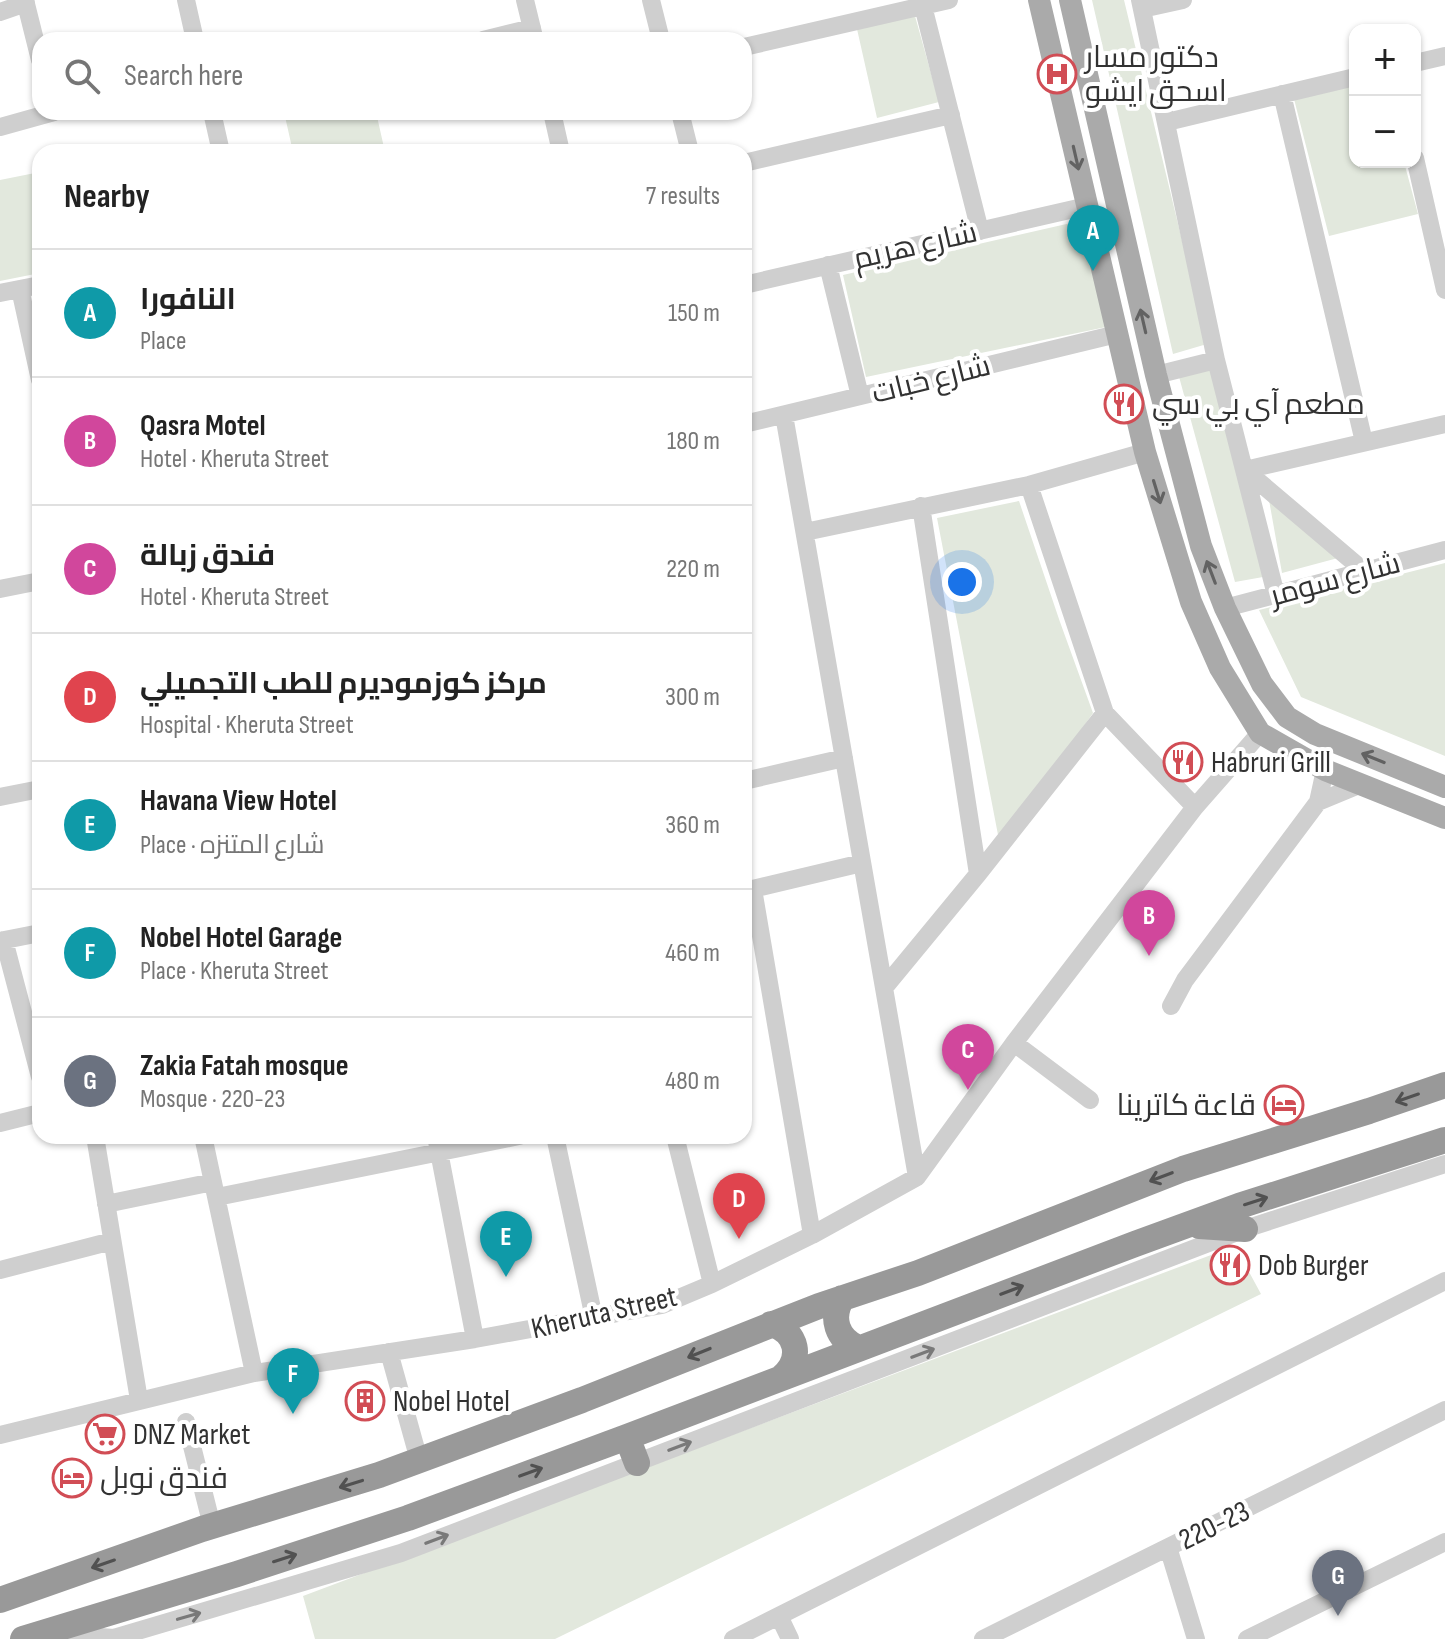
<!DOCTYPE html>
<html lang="en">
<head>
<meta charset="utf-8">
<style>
  body { margin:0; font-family:"Sofia Sans Condensed",Cairo,sans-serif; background:#f2f2f2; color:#222 }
  .controls { position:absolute; right:24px; top:24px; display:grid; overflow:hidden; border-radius:16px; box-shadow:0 2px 6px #0004 }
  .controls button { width:72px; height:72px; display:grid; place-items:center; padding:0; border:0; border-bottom:2px solid #e0e0e0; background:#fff; color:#222; font:40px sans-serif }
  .you { position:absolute; left:962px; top:582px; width:28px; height:28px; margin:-20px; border:6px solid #fff; border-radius:50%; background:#1a73e8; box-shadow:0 0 0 12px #1a73e833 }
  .badge { display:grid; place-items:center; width:52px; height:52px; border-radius:50%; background:#7c3aed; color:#fff; font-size:26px; font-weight:700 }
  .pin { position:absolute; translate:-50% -66px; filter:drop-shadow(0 2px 4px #0008) }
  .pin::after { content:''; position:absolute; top:42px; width:28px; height:24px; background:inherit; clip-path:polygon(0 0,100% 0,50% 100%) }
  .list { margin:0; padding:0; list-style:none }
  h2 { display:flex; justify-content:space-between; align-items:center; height:104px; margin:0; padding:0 32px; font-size:34px }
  h2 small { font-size:26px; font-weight:400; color:#767676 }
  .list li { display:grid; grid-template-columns:52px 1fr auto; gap:24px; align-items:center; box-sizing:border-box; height:128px; padding:0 32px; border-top:2px solid #e0e0e0 }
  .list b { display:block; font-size:30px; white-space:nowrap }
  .list p { margin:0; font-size:26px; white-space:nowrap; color:#767676 }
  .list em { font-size:26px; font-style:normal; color:#767676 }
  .icon { flex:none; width:44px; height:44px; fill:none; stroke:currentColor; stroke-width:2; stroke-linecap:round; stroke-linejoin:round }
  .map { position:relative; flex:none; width:1445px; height:1639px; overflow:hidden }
  .search { position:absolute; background:#fff; box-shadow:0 2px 6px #0004; left:32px; top:32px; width:720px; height:88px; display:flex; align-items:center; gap:20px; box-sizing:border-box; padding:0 28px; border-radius:24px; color:#767676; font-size:30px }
  .panel { position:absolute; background:#fff; box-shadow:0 2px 6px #0004; left:32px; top:144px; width:720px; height:1000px; border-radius:24px }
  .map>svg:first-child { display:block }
</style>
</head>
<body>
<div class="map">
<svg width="1445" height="1639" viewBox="0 0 1445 1639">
  <rect width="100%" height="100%" fill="#fff"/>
  <!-- green -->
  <path fill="#e2e8dd" d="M1092,0H1124L1207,344L1173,354Z
    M915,16L939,102L877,118L857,29Z
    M1355,84V162H1404L1418,214L1329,236L1294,99Z
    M284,112H376L385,152H293Z
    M40,172V273L0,281V180Z
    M1084,220L1106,327L866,377L843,275Z
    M1211,366L1263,577L1235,582L1178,373Z
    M1269,500L1338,558L1282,573Z
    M1019,501L1060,622L1093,713L1061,759L999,840L937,518Z
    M1445,563V756L1301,697L1259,610Z
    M1235,1246L1261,1294L555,1639H315L303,1596Z"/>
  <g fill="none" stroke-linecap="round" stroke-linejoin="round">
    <!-- minor -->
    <path stroke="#cfcfcf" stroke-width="18" d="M25,0L40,60
      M186,0L195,40
      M525,0L534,37
      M651,0L661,40
      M1140,0L1216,360L1276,595
      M923,6L980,231
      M1142,9L1183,0
      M0,12L26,3
      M483,40L532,28
      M744,47L949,0
      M1415,63L1445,56
      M1282,94L1364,442
      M212,112L221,152
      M552,112L561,152
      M680,112L690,152
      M1167,122L1355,77
      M0,127L54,112
      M1415,158L1445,290
      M744,163L951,115
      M828,265L860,396
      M744,285L1087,206
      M20,289L40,380
      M0,293L40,285
      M1156,375L1216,360
      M784,415L917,1177
      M744,424L1117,334
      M1029,485L1105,713L1195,807
      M921,506L978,874
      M805,532L1029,485L1145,452
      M1364,571L1245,470L1445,424
      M0,589L40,581
      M1225,608L1445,550
      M744,781L844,758
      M0,797L40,789
      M1318,802L1359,785
      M753,889L812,1235
      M744,891L862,863
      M4,940L40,1077
      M0,941L40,933
      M884,988L978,874L1105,713
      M1171,1006L1185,980L1318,802L1325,770
      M1014,1043L1090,1100
      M0,1123L40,1113
      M95,1136L139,1400
      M203,1136L254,1373
      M436,1136L475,1339
      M555,1136L594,1318
      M675,1136L712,1284
      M217,1197L519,1136
      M106,1204L213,1182
      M0,1270L112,1241
      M389,1352L419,1460
      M186,1422L212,1526
      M0,1435L254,1373L475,1339L662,1305L712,1284L812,1235L917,1177L1014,1043L1195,807L1260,733
      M1168,1547L1196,1639
      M779,1616L790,1639
      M59,1628L86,1636L114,1638L401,1553L1245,1229L1445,1164
      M733,1639L1445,1281
      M983,1639L1445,1410
      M1247,1639L1445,1542"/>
    <!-- major -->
    <path stroke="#aaa" stroke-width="22" d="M1039,0L1145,452L1191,602L1220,668L1260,733L1325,770L1445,818
      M1070,0L1156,375L1201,546L1225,608L1262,684L1287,717L1315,734L1445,787"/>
    <!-- highway -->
    <path stroke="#999" stroke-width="26" d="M1199,1226L1245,1229
      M842,1298C830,1318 837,1339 858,1348
      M771,1324C798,1332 803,1359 782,1377
      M627,1437L637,1463
      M0,1600L202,1529L379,1475L582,1400L819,1306L918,1273L1183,1169L1369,1111L1445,1085
      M23,1639L237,1574L408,1518L627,1437L1135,1244L1239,1206L1445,1140"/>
  </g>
  <!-- one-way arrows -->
  <defs><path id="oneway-shaft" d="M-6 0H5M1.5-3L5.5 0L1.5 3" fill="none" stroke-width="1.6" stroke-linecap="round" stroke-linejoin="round" transform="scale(2)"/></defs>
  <g stroke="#626262">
    <use href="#oneway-shaft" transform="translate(1076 158) rotate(77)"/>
    <use href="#oneway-shaft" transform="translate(1143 321) rotate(-103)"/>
    <use href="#oneway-shaft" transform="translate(1157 492) rotate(73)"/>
    <use href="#oneway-shaft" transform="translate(1211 572) rotate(-111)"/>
    <use href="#oneway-shaft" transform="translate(1373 758) rotate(-158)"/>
  </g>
  <g stroke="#515151">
    <use href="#oneway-shaft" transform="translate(1407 1098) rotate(161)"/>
    <use href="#oneway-shaft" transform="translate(1161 1177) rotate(159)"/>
    <use href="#oneway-shaft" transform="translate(1256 1201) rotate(-18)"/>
    <use href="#oneway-shaft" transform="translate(1012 1290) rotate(-21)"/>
    <use href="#oneway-shaft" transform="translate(699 1353) rotate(158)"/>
    <use href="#oneway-shaft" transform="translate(531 1472) rotate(-20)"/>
    <use href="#oneway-shaft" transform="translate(351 1484) rotate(163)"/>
    <use href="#oneway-shaft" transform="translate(285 1558) rotate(-18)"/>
    <use href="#oneway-shaft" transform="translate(103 1564) rotate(161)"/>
  </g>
  <g stroke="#797979">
    <use href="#oneway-shaft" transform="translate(923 1353) rotate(-21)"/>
    <use href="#oneway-shaft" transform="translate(680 1446) rotate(-21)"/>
    <use href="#oneway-shaft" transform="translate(437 1539) rotate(-21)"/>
    <use href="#oneway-shaft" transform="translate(189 1616) rotate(-16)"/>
  </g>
  <!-- icons -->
  <defs>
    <g id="hospital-ring" transform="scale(2)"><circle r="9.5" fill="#fff" stroke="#d14d55" stroke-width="1.5"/><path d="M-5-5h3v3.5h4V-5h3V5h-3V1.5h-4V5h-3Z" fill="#d14d55"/></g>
    <g id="restaurant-ring" transform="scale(2)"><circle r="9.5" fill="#fff" stroke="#d14d55" stroke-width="1.5"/><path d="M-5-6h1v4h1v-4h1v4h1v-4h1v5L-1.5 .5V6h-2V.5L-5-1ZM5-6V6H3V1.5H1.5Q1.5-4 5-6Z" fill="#d14d55"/></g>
    <g id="hotel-ring" transform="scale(2)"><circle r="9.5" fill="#fff" stroke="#d14d55" stroke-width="1.5"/><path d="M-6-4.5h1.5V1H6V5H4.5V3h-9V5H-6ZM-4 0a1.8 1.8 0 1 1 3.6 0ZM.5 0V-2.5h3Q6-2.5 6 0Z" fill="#d14d55"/></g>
    <g id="building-ring" transform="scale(2)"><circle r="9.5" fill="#fff" stroke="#d14d55" stroke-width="1.5"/><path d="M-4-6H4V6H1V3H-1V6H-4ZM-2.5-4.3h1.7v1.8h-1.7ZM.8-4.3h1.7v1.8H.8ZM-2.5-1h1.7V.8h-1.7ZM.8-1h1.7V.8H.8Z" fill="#d14d55"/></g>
    <g id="supermarket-ring" transform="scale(2)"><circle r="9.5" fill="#fff" stroke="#d14d55" stroke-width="1.5"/><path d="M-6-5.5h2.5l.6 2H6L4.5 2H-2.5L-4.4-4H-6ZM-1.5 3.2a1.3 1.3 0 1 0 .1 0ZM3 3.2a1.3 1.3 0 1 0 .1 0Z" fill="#d14d55"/></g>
  </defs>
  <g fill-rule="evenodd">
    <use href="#hospital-ring" x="1057" y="74"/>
    <use href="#restaurant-ring" x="1124" y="404"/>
    <use href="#restaurant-ring" x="1183" y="762"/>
    <use href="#hotel-ring" x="1284" y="1105"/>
    <use href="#restaurant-ring" x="1230" y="1265"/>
    <use href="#building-ring" x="365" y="1401"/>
    <use href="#supermarket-ring" x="105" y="1434"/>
    <use href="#hotel-ring" x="72" y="1478"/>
  </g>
  <g text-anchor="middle" stroke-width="8" stroke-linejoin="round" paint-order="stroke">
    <!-- poi labels -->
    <g font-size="30" fill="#323232" stroke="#fff" text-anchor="start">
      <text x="1085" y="67">دكتور مسار<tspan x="1085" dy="34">اسحق ايشو</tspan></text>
      <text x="1152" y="414">مطعم آي بي سي</text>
      <text x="1211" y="772">Habruri Grill</text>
      <text x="1256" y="1115" text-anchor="end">قاعة كاترينا</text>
      <text x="1258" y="1275">Dob Burger</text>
      <text x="393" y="1411">Nobel Hotel</text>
      <text x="133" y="1444">DNZ Market</text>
      <text x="100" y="1488">فندق نوبل</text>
    </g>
    <!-- street labels -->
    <g font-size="30" fill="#323232" stroke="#fff">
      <text transform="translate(915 245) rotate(-13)" y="10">شارع هريم</text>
      <text transform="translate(931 379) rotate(-14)" y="10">شارع خبات</text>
      <text transform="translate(1335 579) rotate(-15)" y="10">شارع سومر</text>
      <text transform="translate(604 1312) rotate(-13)" y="10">Kheruta Street</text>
      <text transform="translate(1214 1525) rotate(-26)" y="10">220-23</text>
    </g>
  </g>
</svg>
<div class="controls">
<button>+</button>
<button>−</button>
</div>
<div class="you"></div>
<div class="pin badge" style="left:1093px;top:271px;background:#0f9aa8">A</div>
<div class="pin badge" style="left:1149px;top:956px;background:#d1479c">B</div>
<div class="pin badge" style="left:968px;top:1090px;background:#d1479c">C</div>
<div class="pin badge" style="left:739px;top:1239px;background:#e0444e">D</div>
<div class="pin badge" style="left:506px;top:1277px;background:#0f9aa8">E</div>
<div class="pin badge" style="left:293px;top:1414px;background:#0f9aa8">F</div>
<div class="pin badge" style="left:1338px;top:1616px;background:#6b7280">G</div>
<div class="search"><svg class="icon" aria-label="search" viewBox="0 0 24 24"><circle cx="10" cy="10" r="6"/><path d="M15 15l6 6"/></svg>Search here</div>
<section class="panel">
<h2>Nearby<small>7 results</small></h2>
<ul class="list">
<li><span class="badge" style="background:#0f9aa8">A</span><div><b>النافورا</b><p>Place</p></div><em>150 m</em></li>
<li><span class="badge" style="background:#d1479c">B</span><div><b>Qasra Motel</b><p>Hotel · Kheruta Street</p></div><em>180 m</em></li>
<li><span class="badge" style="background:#d1479c">C</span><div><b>فندق زبالة</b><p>Hotel · Kheruta Street</p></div><em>220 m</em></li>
<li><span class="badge" style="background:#e0444e">D</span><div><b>مركز كوزموديرم للطب التجميلي</b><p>Hospital · Kheruta Street</p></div><em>300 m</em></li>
<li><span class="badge" style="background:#0f9aa8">E</span><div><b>Havana View Hotel</b><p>Place · شارع المتنزه</p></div><em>360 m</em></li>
<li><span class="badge" style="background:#0f9aa8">F</span><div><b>Nobel Hotel Garage</b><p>Place · Kheruta Street</p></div><em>460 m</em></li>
<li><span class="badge" style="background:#6b7280">G</span><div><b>Zakia Fatah mosque</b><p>Mosque · 220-23</p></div><em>480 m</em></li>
</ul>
</section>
</div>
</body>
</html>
